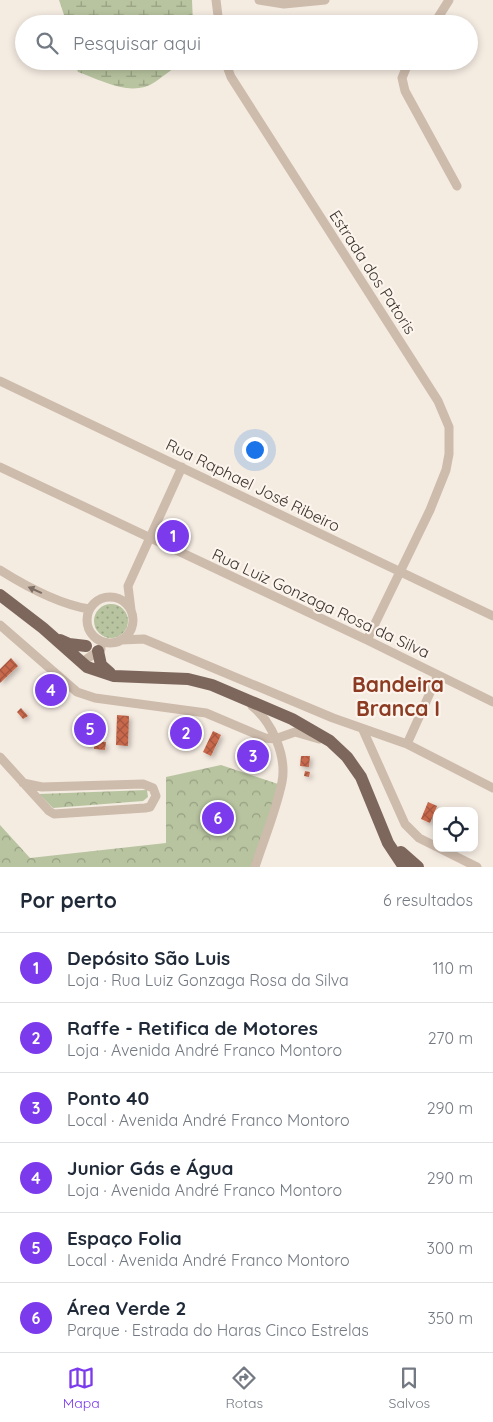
<!DOCTYPE html>
<html lang="pt">
<head>
<meta charset="utf-8">
<style>
  body { margin:0; font-family:Quicksand,sans-serif; background:#f6f6f7; color:#1f2937 }
  .controls { position:absolute; right:15px; bottom:15px; display:grid; overflow:hidden; border-radius:10px; box-shadow:0 2px 8px #0003 }
  .controls button { width:45px; height:45px; display:grid; place-items:center; padding:0; border:0; border-bottom:1px solid #e0e1e3; background:#fff; color:#1f2937; font:25px sans-serif }
  .you { position:absolute; left:254px; top:449px; width:18px; height:18px; margin:-12px; border:4px solid #fff; border-radius:50%; background:#1a73e8; box-shadow:0 0 0 8px #1a73e833 }
  .badge { display:grid; place-items:center; width:32px; height:32px; border-radius:50%; background:#7c3aed; color:#fff; font-size:16px; font-weight:700 }
  .pin { position:absolute; translate:-50% -50%; border:2px solid #fff; box-shadow:0 1px 5px #0006 }
  .list { margin:0; padding:0; list-style:none }
  h2 { display:flex; justify-content:space-between; align-items:center; height:65px; margin:0; padding:0 20px; font-size:21px }
  h2 small { font-size:16px; font-weight:400; color:#747a83 }
  .list li { display:grid; grid-template-columns:32px 1fr auto; gap:15px; align-items:center; box-sizing:border-box; height:70px; padding:0 20px; border-top:1px solid #e0e1e3 }
  .list b { display:block; font-size:19px; white-space:nowrap }
  .list p { margin:0; font-size:16px; white-space:nowrap; color:#747a83 }
  .list em { font-size:16px; font-style:normal; color:#747a83 }
  .icon { flex:none; width:28px; height:28px; fill:none; stroke:currentColor; stroke-width:2; stroke-linecap:round; stroke-linejoin:round }
  .map { position:relative; flex:none; width:493px; height:867px; overflow:hidden }
  .search { position:absolute; background:#fff; box-shadow:0 2px 8px #0003; left:15px; right:15px; top:15px; height:55px; display:flex; align-items:center; gap:12px; box-sizing:border-box; padding:0 18px; border-radius:28px; color:#747a83; font-size:19px }
  .sheet { height:485px; background:#fff }
  nav { display:flex; justify-content:space-around; align-items:center; box-sizing:border-box; height:70px; border-top:1px solid #e0e1e3; background:#fff; font-size:14px; color:#747a83 }
  nav a { display:grid; justify-items:center; gap:2px }
  nav .on { color:#7c3aed }
  .map>svg:first-child { display:block }
</style>
</head>
<body>
<div class="map">
<svg width="493" height="867" viewBox="0 0 493 867">
  <defs>
    <pattern id="grass-dots" width="8" height="8" patternUnits="userSpaceOnUse" patternTransform="scale(1.25)"><rect width="8" height="8" fill="#b8c4a0"/><path d="M2 2h.1M6 6h.1" fill="none" stroke="#97a083" stroke-width="1.8" stroke-linecap="round"/></pattern>
    <pattern id="wetland-marsh" width="20" height="14" patternUnits="userSpaceOnUse" patternTransform="scale(1.25)"><rect width="20" height="14" fill="#b8c4a0"/><path d="M1 5h8M5 5V1M11 12h8M15 12V8" fill="none" stroke="#97a083"/></pattern>
    <pattern id="park-crowns" width="20" height="18" patternUnits="userSpaceOnUse" patternTransform="scale(1.25)"><rect width="20" height="18" fill="#b8c4a0"/><path d="M2 6a3 3 0 1 1 6 0M12 15a3 3 0 1 1 6 0" fill="none" stroke="#97a083"/></pattern>
    <pattern id="building-cross-hatch" width="8" height="8" patternUnits="userSpaceOnUse" patternTransform="scale(1.25)"><rect width="8" height="8" fill="#c8694b"/><path d="M0 0l8 8M0 8l8-8" fill="none" stroke="#a4573f"/></pattern>
    <filter id="shadow"><feDropShadow dx="2.5" dy="2.5" stdDeviation="2.5" flood-color="#0004"/></filter>
  </defs>
  <rect width="100%" height="100%" fill="#f4ebe1"/>
  <!-- grass -->
  <path fill="url(#grass-dots)" d="M94 621a17 17 0 1 1 34 0a17 17 0 1 1-34 0Z"/>
  <!-- wetland -->
  <path fill="url(#wetland-marsh)" d="M59,0H192L193,24H67Z
    M188,61C174,66 167,74 155,82C132,98 101,80 78,72L74,62Z"/>
  <!-- park -->
  <path fill="url(#park-crowns)" d="M221,765L281,785L255,867H0V825L30,858L166,843V777Z
    M147,790L148,797L143,801L53,808L39,794Z"/>
  <!-- building -->
  <path fill="url(#building-cross-hatch)" filter="url(#shadow)" d="M164,523L188,534L180,551L159,539L158,533Z
    M11,658L18,666L0,683V669Z
    M53,685L56,688L50,694L47,691Z
    M21,708L28,716L23,719L17,712Z
    M117,715L129,716L128,746L116,745Z
    M86,718L96,719L94,741H92L91,744H86V738H84Z
    M182,721L191,723L192,744H181Z
    M213,731L221,735L211,756L203,752Z
    M94,741L106,742L105,750L94,749Z
    M253,744L263,749L254,769L243,764Z
    M301,756H310L309,767L300,766Z
    M305,771L310,772L309,777L304,776Z
    M428,802L437,806L430,823L421,819Z"/>
  <g fill="none" stroke-linecap="round" stroke-linejoin="round">
    <!-- minor -->
    <path stroke="#cdbbac" stroke-width="9" d="M216,0L219,24
      M259,0L284,4L325,0
      M434,24L449,0
      M225,61L231,77L438,401L449,427V454L446,470L430,510L367,640
      M409,61L402,78L405,91L457,186
      M0,381L493,616
      M0,467L367,640L493,702
      M0,570C27,587 58,604 89,609
      M87 620a23 23 0 1 1 46 0a23 23 0 1 1-46 0Z
      M131,610L128,586L182,467
      M0,625L77,692L95,698L206,713L265,738L275,739L295,732L319,739
      M121,640L144,639L333,718L407,744L493,788
      M81,663L101,649
      M252,706C272,722 287,756 282,782C276,811 264,839 255,867
      M363,730L405,824L419,838L437,847
      M407,744L438,675
      M0,757L49,811L54,814L145,808L150,807L156,796L153,788L143,784L42,787L23,783
      M439,848L477,867"/>
    <!-- primary -->
    <path stroke="#7d675c" stroke-width="12" d="M0,595L43,628L87,667L114,676L188,679L212,685L292,719L330,741L347,757L361,777L388,843L404,867
      M60,640L69,644L86,646
      M98,651L101,665L110,673
      M401,852L418,867"/>
  </g>
  <!-- one-way arrows -->
  <defs><path id="oneway-solid" d="M-6-.8H1V-3.2L6.5 0L1 3.2V.8H-6Z" transform="scale(1.25)"/></defs>
  <use fill="#7d6f65" href="#oneway-solid" transform="translate(35 590) rotate(-156)"/>
  <g text-anchor="middle" stroke-width="4.5" stroke-linejoin="round" paint-order="stroke">
    <!-- street labels -->
    <g font-size="16" fill="#3b302b" stroke="#fbf5ee">
      <text transform="translate(373 272) rotate(57)" y="6">Estrada dos Patoris</text>
      <text transform="translate(253 485) rotate(26)" y="6">Rua Raphael José Ribeiro</text>
      <text transform="translate(321 603) rotate(25)" y="6">Rua Luiz Gonzaga Rosa da Silva</text>
    </g>
    <!-- district labels -->
    <g font-size="21" font-weight="bold" fill="#8c3b22" stroke="#fbf5ee">
      <text x="398" y="692">Bandeira<tspan x="398" dy="24">Branca I</tspan></text>
    </g>
  </g>
</svg>
<div class="controls">
<button><svg class="icon" aria-label="locate" viewBox="0 0 24 24"><circle cx="12" cy="12" r="6"/><path d="M12 2v4M12 18v4M2 12h4M18 12h4"/></svg></button>
</div>
<div class="you"></div>
<div class="pin badge" style="left:173px;top:536px">1</div>
<div class="pin badge" style="left:186px;top:733px">2</div>
<div class="pin badge" style="left:253px;top:756px">3</div>
<div class="pin badge" style="left:51px;top:690px">4</div>
<div class="pin badge" style="left:90px;top:729px">5</div>
<div class="pin badge" style="left:218px;top:818px">6</div>
<div class="search"><svg class="icon" aria-label="search" viewBox="0 0 24 24"><circle cx="10" cy="10" r="6"/><path d="M15 15l6 6"/></svg>Pesquisar aqui</div>
</div>
<section class="sheet">
<h2>Por perto<small>6 resultados</small></h2>
<ul class="list">
<li><span class="badge">1</span><div><b>Depósito São Luis</b><p>Loja · Rua Luiz Gonzaga Rosa da Silva</p></div><em>110 m</em></li>
<li><span class="badge">2</span><div><b>Raffe - Retifica de Motores</b><p>Loja · Avenida André Franco Montoro</p></div><em>270 m</em></li>
<li><span class="badge">3</span><div><b>Ponto 40</b><p>Local · Avenida André Franco Montoro</p></div><em>290 m</em></li>
<li><span class="badge">4</span><div><b>Junior Gás e Água</b><p>Loja · Avenida André Franco Montoro</p></div><em>290 m</em></li>
<li><span class="badge">5</span><div><b>Espaço Folia</b><p>Local · Avenida André Franco Montoro</p></div><em>300 m</em></li>
<li><span class="badge">6</span><div><b>Área Verde 2</b><p>Parque · Estrada do Haras Cinco Estrelas</p></div><em>350 m</em></li>
</ul>
</section>
<nav>
<a class="on"><svg class="icon" aria-label="map" viewBox="0 0 24 24"><path d="M3 6l6-2 6 2 6-2v14l-6 2-6-2-6 2zM9 4v14M15 6v14"/></svg>Mapa</a>
<a><svg class="icon" aria-label="directions" viewBox="0 0 24 24"><path d="M12 3l9 9-9 9-9-9zM9 14v-3h6M13 9l2 2-2 2"/></svg>Rotas</a>
<a><svg class="icon" aria-label="saved" viewBox="0 0 24 24"><path d="M7 4h10v16l-5-4-5 4z"/></svg>Salvos</a>
</nav>
</body>
</html>
